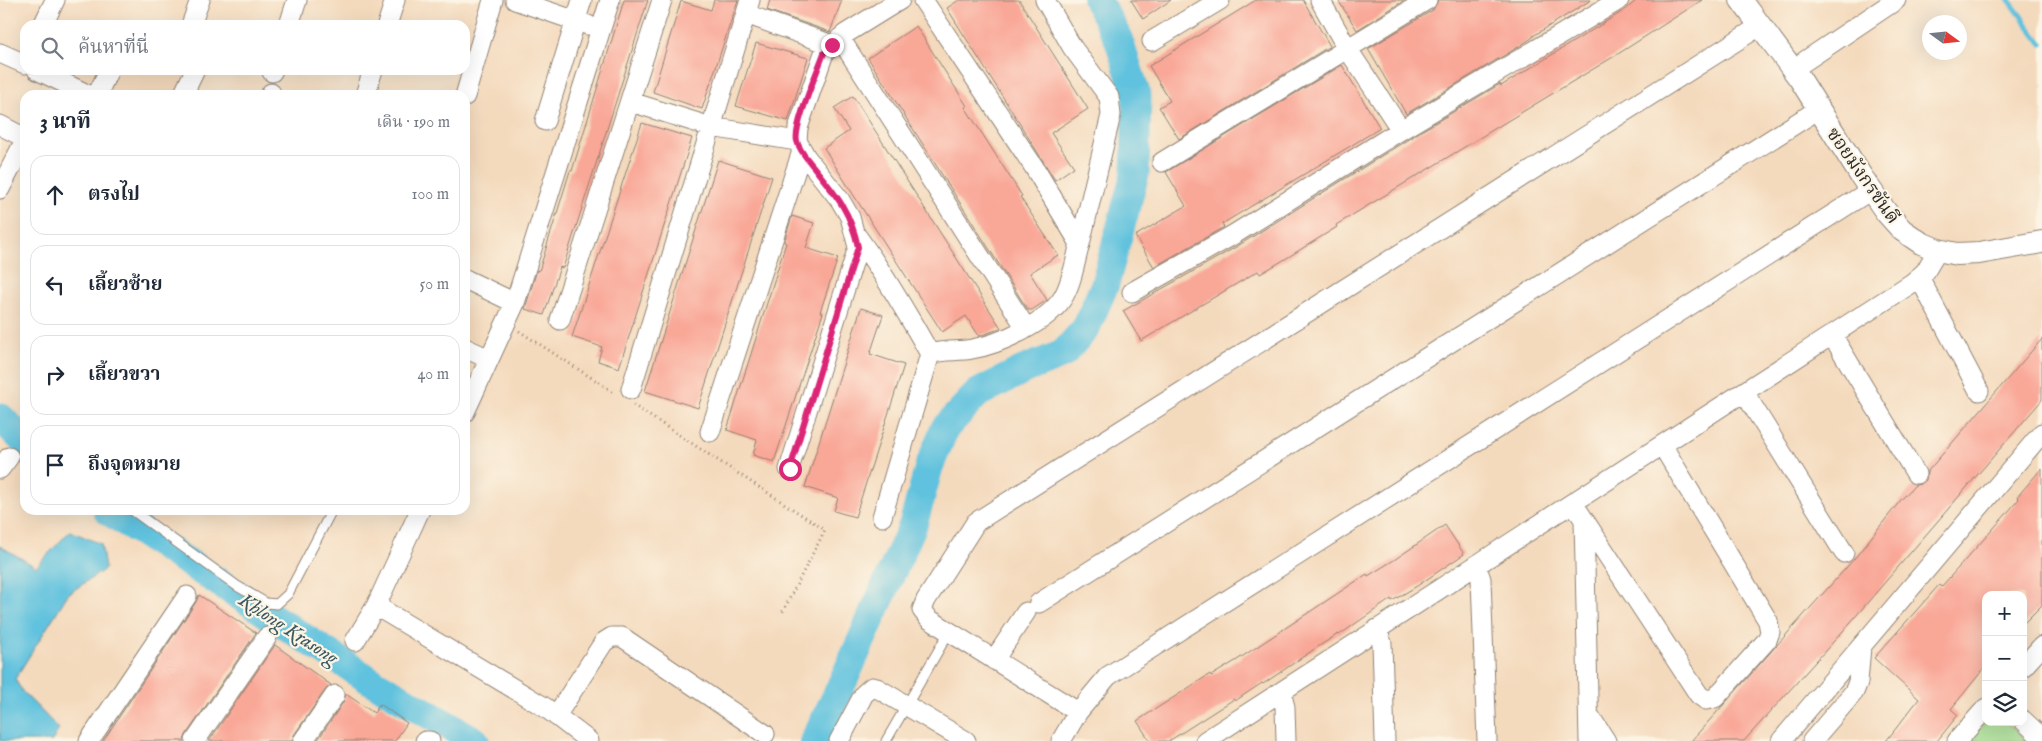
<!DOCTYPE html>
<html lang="th">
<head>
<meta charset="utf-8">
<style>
  body { margin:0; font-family:"IM FELL English","Noto Serif Thai",serif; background:#f6f6f7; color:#1f2937 }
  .controls { position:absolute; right:15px; bottom:15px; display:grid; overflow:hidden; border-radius:10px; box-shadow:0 5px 20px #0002 }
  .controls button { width:45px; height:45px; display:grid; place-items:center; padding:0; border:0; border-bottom:1px solid #e0e1e3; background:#fff; color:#1f2937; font:25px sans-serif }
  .compass { position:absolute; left:1922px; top:15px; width:45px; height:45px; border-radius:50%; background:#fff; box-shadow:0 5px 20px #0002; rotate:105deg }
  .stop { position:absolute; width:15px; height:15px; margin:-11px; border:4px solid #db2777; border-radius:50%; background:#fff }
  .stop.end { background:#db2777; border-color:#fff; box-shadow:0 1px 5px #0008 }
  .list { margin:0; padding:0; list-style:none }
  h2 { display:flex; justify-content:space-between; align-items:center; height:65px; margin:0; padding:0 20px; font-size:21px }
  h2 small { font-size:16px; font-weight:400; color:#747a83 }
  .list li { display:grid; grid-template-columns:32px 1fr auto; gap:15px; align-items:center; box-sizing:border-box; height:80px; margin:0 10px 10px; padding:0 10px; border:1px solid #e0e1e3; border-radius:15px }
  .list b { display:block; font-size:19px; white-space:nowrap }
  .list em { font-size:16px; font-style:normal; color:#747a83 }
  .icon { flex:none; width:28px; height:28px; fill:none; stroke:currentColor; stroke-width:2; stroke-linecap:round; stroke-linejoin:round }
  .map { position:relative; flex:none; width:2042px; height:741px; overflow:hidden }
  .search { position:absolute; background:#fff; box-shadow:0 5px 20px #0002; left:20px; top:20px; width:450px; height:55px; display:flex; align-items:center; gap:12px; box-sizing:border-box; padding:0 18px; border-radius:15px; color:#747a83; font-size:19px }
  .panel { position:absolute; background:#fff; box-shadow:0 5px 20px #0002; left:20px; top:90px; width:450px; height:425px; border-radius:15px }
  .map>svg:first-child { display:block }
</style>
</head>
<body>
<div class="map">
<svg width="2042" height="741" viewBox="0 0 2042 741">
  <rect width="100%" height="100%" fill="#fcf5e5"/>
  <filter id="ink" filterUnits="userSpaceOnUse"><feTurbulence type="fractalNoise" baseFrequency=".02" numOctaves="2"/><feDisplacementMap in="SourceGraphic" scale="10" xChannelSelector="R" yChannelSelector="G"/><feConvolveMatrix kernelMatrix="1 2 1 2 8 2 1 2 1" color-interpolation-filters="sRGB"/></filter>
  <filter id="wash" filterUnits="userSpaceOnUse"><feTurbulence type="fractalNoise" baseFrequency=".0096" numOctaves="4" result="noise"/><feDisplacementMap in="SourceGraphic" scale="20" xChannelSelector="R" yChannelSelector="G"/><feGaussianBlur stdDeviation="1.12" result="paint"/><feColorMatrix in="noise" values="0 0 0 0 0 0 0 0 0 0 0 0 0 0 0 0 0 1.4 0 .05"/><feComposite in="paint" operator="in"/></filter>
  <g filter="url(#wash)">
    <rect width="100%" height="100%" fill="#f4dabd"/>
    <!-- green -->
    <path fill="#a1dc8f" stroke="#66845d" d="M1986,722H2006L2027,741H1968Z"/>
    <!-- water -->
    <path fill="#60c2de" stroke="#467684" d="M70,531L101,544L105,569L68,594L15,679L22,691L59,729L52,741H0V546L36,567Z"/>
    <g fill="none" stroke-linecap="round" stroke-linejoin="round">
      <!-- stream -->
      <path stroke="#60c2de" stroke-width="5" d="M2009,0L2042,44"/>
      <!-- river -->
      <path stroke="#60c2de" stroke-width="29" d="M0,417L25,442
        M107,510L368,679L475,741
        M814,741L836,697L913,525L929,467L945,428L978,393L1023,370L1063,354L1086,328L1105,284L1135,174L1137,96L1118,38L1097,0"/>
    </g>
    <g id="blocks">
      <!-- building -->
      <path fill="#f9a797" d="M624,0H648L563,268L560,267L544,315L525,309L537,270L539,271L570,171H572Z
        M714,0H738L702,109L653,92L681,1L711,10Z
        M770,0H842L830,32L767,10Z
        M959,0H1019L1088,109L1051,133L1074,167L1055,180L947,8Z
        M1131,0H1171L1143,19Z
        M1256,0H1303L1330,46L1179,139L1159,107L1170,101L1149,66Z
        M1338,0H1405L1357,30Z
        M1438,0H1591L1533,36V37L1520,46L1406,114L1368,49L1433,10Z
        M1637,0H1702L1618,54L1354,214L1336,225L1337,227L1277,264L1260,274L1258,271L1141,341L1123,311L1236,247L1418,133L1500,84L1501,86L1625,10Z
        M916,26L967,106L965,107L1022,196L1020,197L1058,255L1030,273L1047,300L1032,310H1028L868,58Z
        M756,43L808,58L788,121L736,106Z
        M1342,65L1380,128L1222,224L1224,227L1154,267L1135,236L1186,206L1166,172Z
        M853,96L1001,328L999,329L979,336L966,316L942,332L851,191L824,148L849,131L834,108Z
        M642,123L692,138L619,368L598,361L602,347L572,337Z
        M718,160L772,177L698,408L645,391Z
        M792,216L814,223L806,248L838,258L820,312L823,313L819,325L774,462L753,455L757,440L727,430L786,243L784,242Z
        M861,308L883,315L870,354L904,365L855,517L834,511L838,498L805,487Z
        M2042,339V400L1843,631L1744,741H1691L1854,559L1900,501L1915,485L1921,484L1926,480L1927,472Z
        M2042,468V605L2023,624V595H1986V666L1951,709L1958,715L1937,741H1886L1919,699L1874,658L1939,585L1941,587L2001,520L2019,499L2017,497Z
        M1445,525L1464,554L1417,586L1392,601L1391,599L1339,635L1338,634L1313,650L1263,684L1262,683L1235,701L1234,699L1169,741H1150L1137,721L1210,674L1211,676L1237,660L1367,574L1368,576L1394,560Z
        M199,595L256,633L186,735L184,741H103L196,602Z
        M275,645L331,685L326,689L294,735L292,741H209Z
        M346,694L374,713L380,704L407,723L395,741H317L344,701Z"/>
    </g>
  </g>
  <g filter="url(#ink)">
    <use href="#blocks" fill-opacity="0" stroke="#908274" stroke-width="1"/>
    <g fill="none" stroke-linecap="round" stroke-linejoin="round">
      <!-- service casing -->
      <g stroke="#908274" stroke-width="11">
        <path id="service" d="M132,510L237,586L266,603L277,604L288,594L332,510
          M886,741L949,632"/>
      </g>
      <!-- minor casing -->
      <g stroke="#908274" stroke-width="21">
        <path id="minor" d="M515,0L588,25
          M1045,0L1072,47L1109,97L1111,115L1080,244
          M1320,0L1347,48L1401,130
          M746,14L832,45
          M43,25L55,0
          M191,25L200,0
          M289,25L297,0
          M387,25L395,0
          M840,38L1026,328
          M1152,41L1220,0
          M0,53L25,64
          M1793,69L1896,0
          M37,70L89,95
          M272,72L273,70
          M97,95L109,70
          M183,95L195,70
          M270,95L271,93
          M365,95L373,70
          M465,96L493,0
          M631,102L711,127L797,141
          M545,121L582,0
          M0,125L25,138
          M1162,162L1427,0
          M0,189L25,140
          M856,235C884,273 907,313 930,354
          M1919,277L1979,391
          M465,279L515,303
          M1132,292L1233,235L1401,130L1619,0
          M560,320L662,0
          M1832,335L1916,474
          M465,348L489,359
          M631,389L750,0
          M1744,392L1844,553
          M465,412L515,303L610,0
          M710,432L802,151
          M0,469L9,457
          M789,469L858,247L850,217L840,200L806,157L797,141L798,128L824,53L845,34L900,0
          M1573,503L1699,695L1706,700L1715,698L1767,640L1770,632L1768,621L1662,445
          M882,517L930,354C944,349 958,352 972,349C1000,344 1046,323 1062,299C1072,284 1075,261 1080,244L1034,167L923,0
          M1584,520L1589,741
          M1476,565L1481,579L1487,741
          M1039,603L1819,109
          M376,606L546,708L589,741
          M1377,629L1382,643L1385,741
          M355,641L376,606L420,510
          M994,660L1026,612
          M2023,667L2042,646
          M1281,692L1285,707L1286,741
          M1078,712L929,619L922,610L926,600L976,522L1760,26
          M1589,715L1606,741
          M556,716L604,642L612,637H622L765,734
          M2023,720L2042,738
          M89,741L187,596
          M195,741L267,637
          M303,741L335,695
          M425,741H430
          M839,741L864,694L872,687L877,688L966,741
          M1061,741L1078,712L1108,676L1871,190
          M1205,741L1912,283L1925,272L1938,250
          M1781,741L2042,433
          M1812,741L1854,692L1858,682L1861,647
          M1957,741L1986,708"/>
      </g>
      <!-- tertiary casing -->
      <g stroke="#908274" stroke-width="24">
        <path id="tertiary" d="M1741,0L1800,79L1861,176L1886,212L1902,230L1921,243L1938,250L1957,254L1979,253L2042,242"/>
      </g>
      <!-- path -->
      <path stroke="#908274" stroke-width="3" stroke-dasharray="1 4" stroke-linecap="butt" d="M519,331L615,393
        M633,405L825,530L781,615"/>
      <!-- service -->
      <use href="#service" stroke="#fff" stroke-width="9"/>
      <!-- minor -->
      <use href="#minor" stroke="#fff" stroke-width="19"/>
      <!-- tertiary -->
      <use href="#tertiary" stroke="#fff" stroke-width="22"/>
    </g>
  </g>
  <g fill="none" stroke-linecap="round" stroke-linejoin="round" filter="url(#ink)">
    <!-- route -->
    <path stroke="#db2777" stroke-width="6" d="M790,469L858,247C851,213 837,196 816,170C810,162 799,151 797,141C793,127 818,70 824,53L832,45"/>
  </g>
  <g text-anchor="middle" stroke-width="4.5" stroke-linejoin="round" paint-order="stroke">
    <!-- street labels -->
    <g font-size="19" fill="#2b2b2b" stroke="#fcf5e5">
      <text transform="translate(1864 175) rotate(55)" y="7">ซอยมังกรขันดี</text>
    </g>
    <!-- water labels -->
    <g font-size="20" font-style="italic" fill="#3b5861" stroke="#fcf5e5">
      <text transform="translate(289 628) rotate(33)" y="7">Khlong Krasong</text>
    </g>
  </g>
</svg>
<div class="controls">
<button>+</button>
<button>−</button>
<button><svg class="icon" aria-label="layers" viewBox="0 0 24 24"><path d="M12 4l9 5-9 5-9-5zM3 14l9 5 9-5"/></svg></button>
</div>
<svg class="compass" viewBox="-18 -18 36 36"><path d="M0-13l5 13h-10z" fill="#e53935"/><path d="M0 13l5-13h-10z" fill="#747a83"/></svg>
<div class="stop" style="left:790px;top:469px"></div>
<div class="stop end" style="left:832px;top:45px"></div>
<div class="search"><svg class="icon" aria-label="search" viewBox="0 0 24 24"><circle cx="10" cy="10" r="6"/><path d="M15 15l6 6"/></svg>ค้นหาที่นี่</div>
<section class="panel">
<h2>3 นาที<small>เดิน · 190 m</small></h2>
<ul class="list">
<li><svg class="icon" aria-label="ahead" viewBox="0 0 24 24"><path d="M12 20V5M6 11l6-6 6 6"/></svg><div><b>ตรงไป</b></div><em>100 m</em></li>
<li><svg class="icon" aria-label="left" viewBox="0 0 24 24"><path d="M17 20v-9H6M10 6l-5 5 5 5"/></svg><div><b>เลี้ยวซ้าย</b></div><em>50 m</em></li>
<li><svg class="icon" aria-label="right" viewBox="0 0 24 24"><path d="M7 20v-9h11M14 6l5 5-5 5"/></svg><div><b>เลี้ยวขวา</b></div><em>40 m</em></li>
<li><svg class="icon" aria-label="arrive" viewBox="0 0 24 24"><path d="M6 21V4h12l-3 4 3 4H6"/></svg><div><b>ถึงจุดหมาย</b></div></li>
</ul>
</section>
</div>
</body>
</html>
